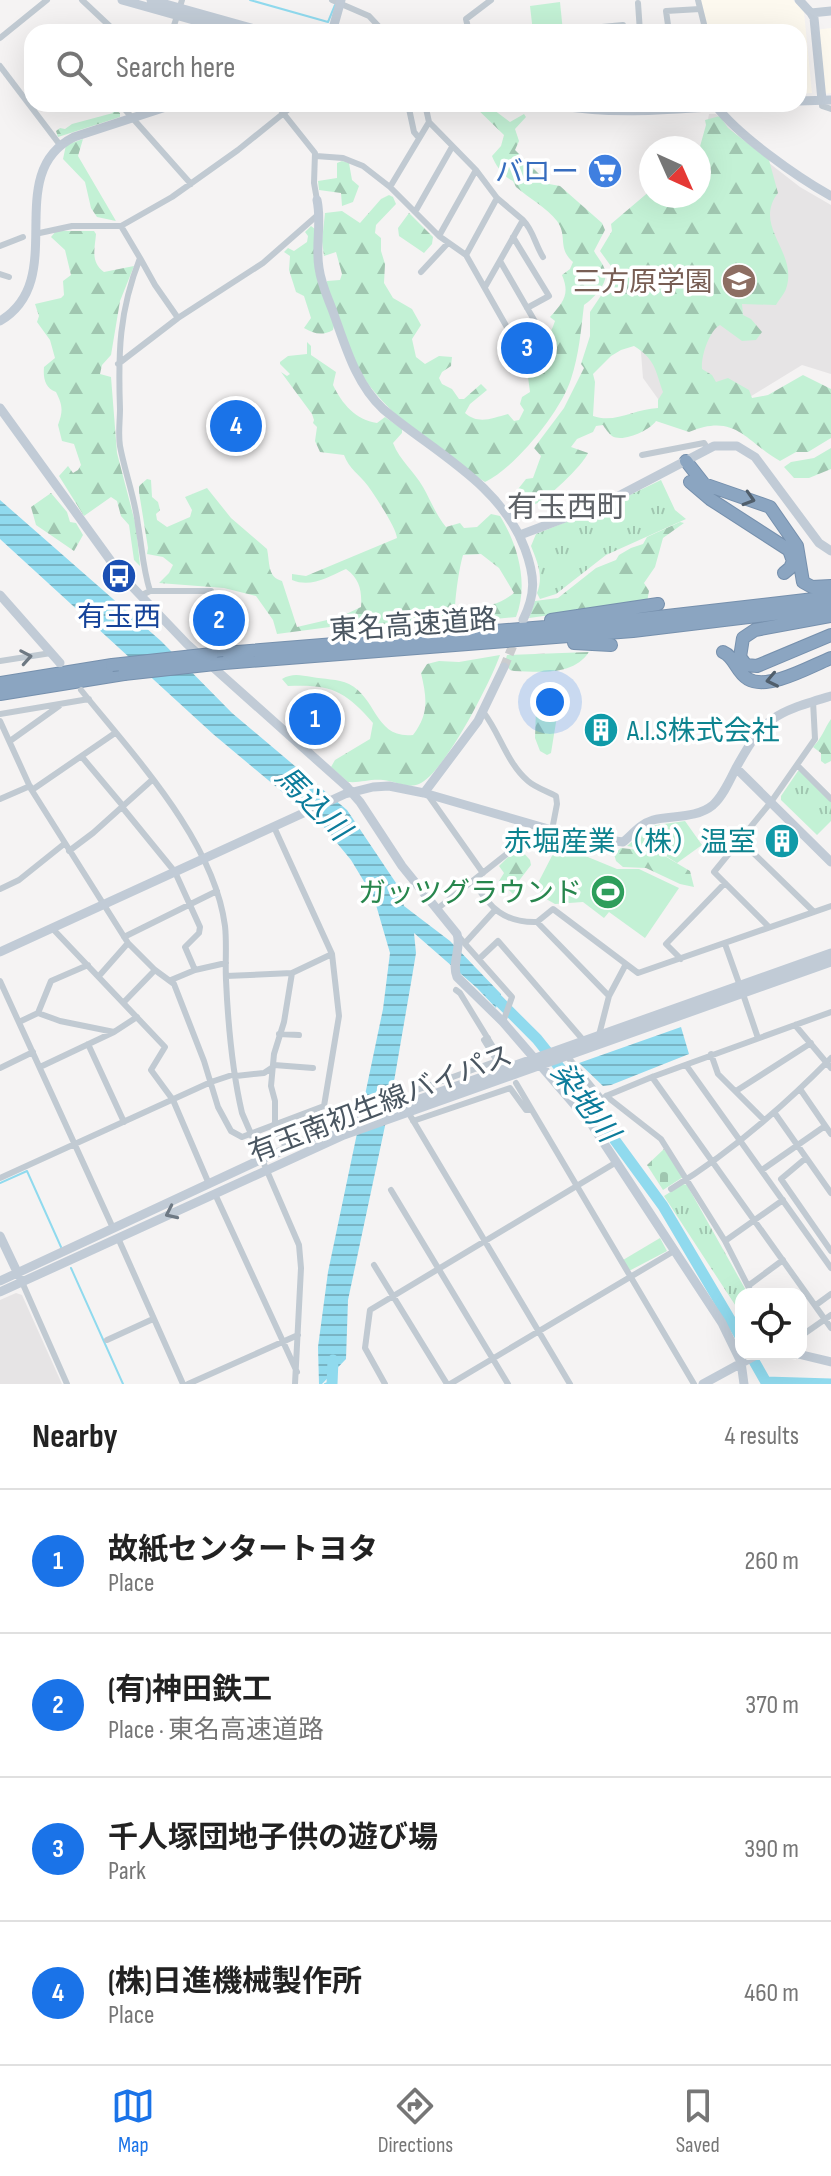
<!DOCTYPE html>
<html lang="en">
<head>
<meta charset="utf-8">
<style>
  body { margin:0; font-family:"Sofia Sans Condensed","Noto Sans JP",sans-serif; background:#f2f2f2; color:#222 }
  .controls { position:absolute; right:24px; bottom:24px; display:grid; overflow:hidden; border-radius:16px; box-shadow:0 8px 32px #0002 }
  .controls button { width:72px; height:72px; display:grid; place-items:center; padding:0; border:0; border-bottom:2px solid #e0e0e0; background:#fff; color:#222; font:40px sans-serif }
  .compass { position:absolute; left:639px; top:136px; width:72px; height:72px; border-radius:50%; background:#fff; box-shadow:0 8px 32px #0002; rotate:135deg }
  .you { position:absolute; left:550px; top:702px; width:28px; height:28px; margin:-20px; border:6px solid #fff; border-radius:50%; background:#1a73e8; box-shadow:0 0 0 12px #1a73e833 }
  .badge { display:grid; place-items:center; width:52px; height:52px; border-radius:50%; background:#1a73e8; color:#fff; font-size:26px; font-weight:700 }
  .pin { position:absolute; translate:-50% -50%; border:4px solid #fff; box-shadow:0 2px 8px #0006 }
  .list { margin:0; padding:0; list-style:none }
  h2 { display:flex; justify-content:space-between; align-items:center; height:104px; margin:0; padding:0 32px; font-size:34px }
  h2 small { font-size:26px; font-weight:400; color:#767676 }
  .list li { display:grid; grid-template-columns:52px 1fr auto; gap:24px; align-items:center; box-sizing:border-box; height:144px; padding:0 32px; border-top:2px solid #e0e0e0 }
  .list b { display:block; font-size:30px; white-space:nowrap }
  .list p { margin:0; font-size:26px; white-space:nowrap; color:#767676 }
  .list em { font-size:26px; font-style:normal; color:#767676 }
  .icon { flex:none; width:44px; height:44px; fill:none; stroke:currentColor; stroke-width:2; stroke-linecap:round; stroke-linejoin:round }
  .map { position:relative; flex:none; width:831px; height:1384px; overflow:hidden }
  .search { position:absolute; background:#fff; box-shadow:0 8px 32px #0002; left:24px; right:24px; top:24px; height:88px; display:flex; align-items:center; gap:20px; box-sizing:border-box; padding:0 28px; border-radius:24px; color:#767676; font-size:30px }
  .sheet { height:680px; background:#fff }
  nav { display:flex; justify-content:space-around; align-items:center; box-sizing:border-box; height:112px; border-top:2px solid #e0e0e0; background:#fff; font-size:22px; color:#767676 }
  nav a { display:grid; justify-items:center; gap:4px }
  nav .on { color:#1a73e8 }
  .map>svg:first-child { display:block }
</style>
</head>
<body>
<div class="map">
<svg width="831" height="1384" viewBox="0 0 831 1384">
  <defs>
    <pattern id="forest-firs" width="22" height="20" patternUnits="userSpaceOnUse" patternTransform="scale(2)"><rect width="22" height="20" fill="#c3f1d5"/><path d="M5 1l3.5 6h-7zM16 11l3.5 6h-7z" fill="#a0c6b0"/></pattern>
    <pattern id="cemetery-stones" width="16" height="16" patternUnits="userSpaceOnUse" patternTransform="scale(2)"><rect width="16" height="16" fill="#c3f1d5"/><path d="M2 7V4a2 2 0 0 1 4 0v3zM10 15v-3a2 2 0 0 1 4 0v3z" fill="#a0c6b0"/></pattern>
    <pattern id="park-tufts" width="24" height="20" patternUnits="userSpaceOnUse" patternTransform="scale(2)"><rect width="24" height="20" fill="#c3f1d5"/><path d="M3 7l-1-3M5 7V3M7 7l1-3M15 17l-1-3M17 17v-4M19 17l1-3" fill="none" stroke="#a0c6b0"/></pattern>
    <pattern id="water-rules" width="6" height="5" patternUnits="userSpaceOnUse" patternTransform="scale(2)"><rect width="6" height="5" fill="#90daee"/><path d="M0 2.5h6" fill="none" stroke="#78b4c4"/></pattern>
  </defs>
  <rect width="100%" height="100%" fill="#f5f3f3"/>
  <!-- commercial -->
  <path fill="#fdf9ef" d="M701,0H793L804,12L812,93L799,94V32H708Z
    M831,28V93L824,94L815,30Z"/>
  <!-- education -->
  <path fill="#e6e4e5" d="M709,114H716L747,146L800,187L831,205V374L802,365L740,403L671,417L643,378L637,303L699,196L703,148Z
    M16,1293L22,1295L62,1384H0V1300Z"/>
  <!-- grass -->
  <path fill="#c3f1d5" d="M560,2L563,32H533L530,6Z
    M685,821L702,845L677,863L658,851L627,846L650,826Z
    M566,848L617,869H639L679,888L645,938L609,912L604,918L583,902L555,904L541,896L538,883L555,850Z
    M660,1238L667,1251L629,1271L623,1260Z"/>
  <!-- forest -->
  <path fill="url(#forest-firs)" fill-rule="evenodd" d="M472,104H486L510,122L524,114L526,117L515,129L519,141L515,150L549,184L560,186L577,201L602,223L605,230L594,251C597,257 603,263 605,270C609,283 594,298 584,305C581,330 579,355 571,379C561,411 516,467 485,482C446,456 382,412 360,371C346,345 338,313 326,285L327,281L340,280L342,274L336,252L324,256L322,241L325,213L342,211L360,223L381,199L389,195L393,197L396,204L376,225L375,233L381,238V251L385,264L384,283L393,298L412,309L421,325L412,339L416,357L425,364L439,356L452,357L451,366L442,372L439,378L442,384L452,389L459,399H464L481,384L487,390L470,404L465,413C479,425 492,418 508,414L514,421L519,420L524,410L520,404L522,397L530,392L526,362C538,349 550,338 555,321L550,317C564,302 570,294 562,275L570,269L573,262C557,248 568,236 557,221C547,208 529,198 516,187L513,181C505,178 495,165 492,156L501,146L504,135Z
    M108,105L120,113V117L58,137L56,131L60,128L65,129L72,124L113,113Z
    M720,116L728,128L769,160L778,193C752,227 799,252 786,289C784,294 779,300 776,305L742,304L743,315L751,319L762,332L756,340L742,341L720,325C709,331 701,356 702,369L712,375L716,382L728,378L749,390L752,398L768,395L803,375L831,389V438L808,452H796L780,461C746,442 736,412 689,432L656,421C650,430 623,443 612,436C610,435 604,427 603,425L596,426L593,432L577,439L571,447L588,453C583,465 546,501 533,505C524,508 517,504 511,498L526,479L533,478L541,456L534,448L564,408L584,368L581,364L590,336V312L610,282L613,269L600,251L612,231L611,224L651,190V196H699V150L706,125L705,120ZM634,346C656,360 655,370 663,392L658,400V408C634,409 615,424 593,416L595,382L593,374L611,356L621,350Z
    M83,139L78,156L116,221L97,217L91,208L85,182L63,159L66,145Z
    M342,161L349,163L352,180L359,186L353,202L342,206L341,193L319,190L318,181L337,178V163Z
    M409,213L433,237L432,244L424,253L399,236L398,228Z
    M311,226L315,229C312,269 321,288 334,325L333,330C322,336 314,334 304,328L311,318L304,296L296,292L289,270L290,256L284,252L288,248L294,251L307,242L308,236L305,232Z
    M56,231H94L96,234C95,248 90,262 104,272L134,266L120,301L111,355L102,365L100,374L111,377L117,453L136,526L140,566L134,560L129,525L121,516L117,501L111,497L84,516L59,476L68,466L73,473L78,470L81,465L74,444L62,441L58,425C63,411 63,406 56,392C45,388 43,378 44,367L55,358L50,340L37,322L39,316L35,304L61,298L64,295L63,281L71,275L65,250L51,237Z
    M307,342L311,346V355L336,372L333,385C342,404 356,420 377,423L385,417L402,429V433L393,443C400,461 414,471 423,487C431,501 436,515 446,527L460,523L464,528L477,527L491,514L500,516C518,545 529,584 516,617L435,625H345L277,634L273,620L256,596L224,588L159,583L169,573L173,565L163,557L147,554L148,548L139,492V486L147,479L151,480L152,497L158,502L160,510L156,514L157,520L167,527L190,517L192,510L185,497L207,488L231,518L267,549C270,562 267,577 282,581L297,627L340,617L361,607C362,591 360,579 346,569C328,577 311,588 292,580V574L306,576L397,538C396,527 375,496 368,486C359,474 349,469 344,455L320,452L315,441L317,427L313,423L314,420L312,414L281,372L287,376L290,374L280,364V362L288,356L307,354ZM481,554L499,568L514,593C498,606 476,611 455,606C456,591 459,569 463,555Z
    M831,448V469L809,478H794L784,467L791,462L814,458Z
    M51,493L67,512L70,522L76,523L83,535L74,551L36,525L31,507Z
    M680,522L684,523L663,538L655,567L644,583L649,591L647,602L529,618L535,601L558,598L596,568L616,560L619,555L631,548L643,544L647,537Z
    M589,652C573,676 540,672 514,671L510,670L505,662L507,655Z
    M500,655C491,681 444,774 419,784C407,789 395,781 383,780C369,779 361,783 348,782L331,767L335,760L370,739L373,723C345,690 330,684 288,686L282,679C292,673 300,675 312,677C323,679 338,679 349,684C377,698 375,739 413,735C429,714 427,699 421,673L427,664L439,661L459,662Z
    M544,704L553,708L557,716L551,753L547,755L540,751L535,738L536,709Z
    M831,719V761L825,764L821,761V753L813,747C822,738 824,729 831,719Z
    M621,848L658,852L690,871L694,887L680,884L646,868L623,867L616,861L614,854Z
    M521,850L530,860L531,865L518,882L517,893L513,894L499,881L504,873L499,866L513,852Z"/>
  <!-- cemetery -->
  <path fill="url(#cemetery-stones)" d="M664,1149L683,1177L663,1190L647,1165Z"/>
  <!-- park -->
  <path fill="url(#park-tufts)" d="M661,480L675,510L686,519L606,555L556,594L540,599L537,593C544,576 537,561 531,546L536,534L611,504Z
    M798,771H802L831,798V821L817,835L781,800V796Z
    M683,1184L687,1185L748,1294H741V1314L664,1196Z"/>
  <!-- water -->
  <path fill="url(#water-rules)" d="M0,500L161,641L232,713L347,810L396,883L404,906L450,941L501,994L496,1008L477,988L414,933L416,953L412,977L392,1093L348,1300L346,1359L322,1384H319L318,1347L328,1272L383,1009L390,953L374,898L351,860L323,826L213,734L0,539Z
    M681,1027L689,1054L611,1085L603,1086L579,1063Z"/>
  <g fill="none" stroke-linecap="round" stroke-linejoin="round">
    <!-- stream -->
    <path stroke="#90daee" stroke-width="2" d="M250,0L328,22L335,5
      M0,1183L27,1171L61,1247
      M71,1268L123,1384
      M325,1384L331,1382"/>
    <!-- river -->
    <path stroke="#90daee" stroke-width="11" d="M489,991L537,1039L587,1102L663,1206L741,1338
      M750,1354L767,1384
      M766,1382L831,1384
      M332,1384L333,1360"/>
    <!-- secondary-tunnel -->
    <path stroke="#caccce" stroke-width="9" stroke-dasharray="9 4.5" stroke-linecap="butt" d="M504,667L516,638"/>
    <!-- highway casing -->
    <g stroke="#7690ad" stroke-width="14">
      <path id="highway" d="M686,461L704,484L770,507L797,546L803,582L812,587L831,586
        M690,482L710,499L789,550L793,561L790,568L784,573
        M831,616L755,630L743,638L740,657L746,665L757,666L831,635
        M551,620L658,604
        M574,643L611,645
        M723,652C735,657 736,672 748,679C768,691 811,666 831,658
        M212,654L632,620L831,597
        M224,663L633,631L831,607
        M0,683L112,665
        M0,694L124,674"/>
    </g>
    <!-- street -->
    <path stroke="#c1cad2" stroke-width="6" d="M82,0L116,32
      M332,0L369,16L384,32
      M698,0L706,32
      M638,3L640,32
      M172,32L182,0
      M469,32L466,19L491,0
      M582,32L581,29L623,25V32
      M669,32L666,11L700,9
      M0,38L47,0
      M0,66L60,145
      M822,100V106L831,109
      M120,104L191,184
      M276,104L315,153L314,183L317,200
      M408,104L414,132L419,138
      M425,104L429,122L476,170L497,198L523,220L485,287
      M316,156L343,158L363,166L390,187L439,236L466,255L525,359L543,340L541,332L500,261
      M390,187L429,122
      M415,212L452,147
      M523,220C533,230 535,244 543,257
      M121,226L140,258C119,311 118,353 120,409C120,421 118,434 120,446C125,473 135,498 138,525C142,548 143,569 150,591L140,596
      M35,234L72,226H121L172,197L238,150L295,104
      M439,236L476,170
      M513,237L549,296L527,308
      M0,246L23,237
      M466,255L497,198
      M140,258L155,285L178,318
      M421,272L448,243
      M0,274L9,277
      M118,364L178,318L263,263L320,213
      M642,455L704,443L708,449
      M150,591H211
      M0,661L51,653
      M81,690C133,755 214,840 225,926C227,944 225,962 226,980C228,1024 232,1070 242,1113L299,1245L301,1268L295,1384
      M484,713C500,734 507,763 528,781C536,788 547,791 556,796L557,804L552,830
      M0,714L89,699
      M0,721L31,789L128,943L155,970L174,984L204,1061L218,1107L231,1131L242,1137L324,1106L339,1016L332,954L274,827
      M10,741L59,706
      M82,757L123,806
      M797,765L831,799
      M32,790L115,733
      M428,795L483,873
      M0,799L30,786
      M122,807L175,872L200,927L199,933L185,947L195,970
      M740,840L814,912
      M69,851L93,833L152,780
      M473,881C490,908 504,923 537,922L553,909L638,973L831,906
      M0,889L19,880L64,844
      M437,909L513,849L548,829
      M537,922L609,996
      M769,927L714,872L771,802L815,739L813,701
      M52,928L165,1047L151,1070L173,1100L209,1184
      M124,937L217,891
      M459,937L512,997L503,1022
      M465,943L495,910
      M725,944L740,986
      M479,959L498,941L584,1041
      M681,959L666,944L725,883
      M99,976L128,943
      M226,976L292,973L332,954
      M171,980L195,970L226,963
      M0,981L113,1228
      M456,990L460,993L501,1060
      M743,994L758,1038
      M124,1002L155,970
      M38,1013L51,981L88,965
      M19,1022L38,1013L60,1021L114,1032
      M795,1025L831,1068
      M279,1034L299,1035
      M599,1035L609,996L626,964
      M88,1044L124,1122
      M711,1054L718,1074L764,1120
      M567,1056L602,1099
      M274,1065L313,1068
      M686,1065L831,1268
      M40,1067L114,1032L137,1017
      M0,1068L33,1052
      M236,1076L264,1073L273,1067
      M652,1077L831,1328
      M516,1083L694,1384
      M800,1089L831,1134
      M736,1091L811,1043
      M606,1096L661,1139L725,1241L752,1294
      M417,1099L414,1091L497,1061L484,1040L488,1038
      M408,1112L570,1384
      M774,1112L831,1193
      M583,1114L606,1096L652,1077L831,1012
      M413,1121L510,1088L526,1110H531
      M275,1124V1101L271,1086L274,1054L284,1022L292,973
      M273,1125L287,1149
      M806,1158L781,1179L831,1251
      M762,1170L825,1126
      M0,1178L211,1082L235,1074
      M671,1189C730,1153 783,1107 831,1058
      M391,1190L508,1384
      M215,1194L297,1372
      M118,1238L183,1384
      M725,1241L783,1200
      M374,1265L447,1384
      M22,1282L67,1384
      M748,1286L783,1260
      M816,1305L831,1294
      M801,1336L831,1315
      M107,1340L153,1319
      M188,1384L298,1335
      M385,1384L365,1348L370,1310L615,1163
      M450,1384L674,1251"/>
    <!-- secondary -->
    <path stroke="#c1cbd6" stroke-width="9" d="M122,0L236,32
      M151,0L265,32
      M799,0L811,13
      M332,32L341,0
      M822,100L814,18L811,13L831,11
      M799,101L831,100
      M553,104C618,117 685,108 751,104
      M716,106C739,136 797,177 831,196
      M317,200C322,223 315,245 319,268C321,283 327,296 332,309C345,344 355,383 383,409C434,452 501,484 525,549C535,576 536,594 523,620
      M0,321C71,279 0,174 74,137L175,104
      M0,408L121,575L187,644L346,786L360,802L402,866L457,934C462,948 451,963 457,977L503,1022L592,1125L722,1323L741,1362L744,1384
      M520,535L607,502L714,446H737L755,457L819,543L831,551
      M0,595L60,663
      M736,768L831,862
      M424,793L478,721L504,667
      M0,952L345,794L373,787L389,786L424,793L569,835L623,842C633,834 640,824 653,820C672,815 696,819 713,805C723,796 730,780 736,768C765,715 775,713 831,696
      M0,1236L19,1276
      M0,1281L262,1159L341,1127L831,953
      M0,1292L344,1135L831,962
      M798,1354L831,1362
      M703,1384L758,1354"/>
    <!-- highway -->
    <use href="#highway" stroke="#8ba5c1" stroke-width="12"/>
    <!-- highway-bridge casing -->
    <g stroke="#7690ad" stroke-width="14" stroke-linecap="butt">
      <path id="highway-bridge" d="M112,665L212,654
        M124,674L224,663"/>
    </g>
    <!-- highway-bridge -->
    <use href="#highway-bridge" stroke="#8ba5c1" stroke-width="12"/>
  </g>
  <!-- one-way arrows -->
  <defs><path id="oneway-chevron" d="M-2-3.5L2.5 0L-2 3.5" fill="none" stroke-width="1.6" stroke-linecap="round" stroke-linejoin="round" transform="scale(2)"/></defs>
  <g stroke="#505e6b">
    <use href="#oneway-chevron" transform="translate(749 499) rotate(17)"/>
    <use href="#oneway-chevron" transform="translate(772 680) rotate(168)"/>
  </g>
  <use stroke="#6e7983" href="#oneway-chevron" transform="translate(26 657) rotate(-10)"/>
  <use stroke="#6e7984" href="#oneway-chevron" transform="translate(171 1213) rotate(155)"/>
  <!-- icons -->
  <defs>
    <g id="supermarket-disc" transform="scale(1.8)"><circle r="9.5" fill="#3f7fe0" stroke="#fff"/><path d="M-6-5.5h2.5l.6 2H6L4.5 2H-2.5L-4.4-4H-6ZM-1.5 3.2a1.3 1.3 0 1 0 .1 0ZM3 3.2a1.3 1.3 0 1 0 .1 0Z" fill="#fff"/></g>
    <g id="school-disc" transform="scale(1.8)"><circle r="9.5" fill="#8d6e63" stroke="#fff"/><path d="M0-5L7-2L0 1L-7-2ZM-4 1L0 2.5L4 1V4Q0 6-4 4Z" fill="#fff"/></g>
    <g id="bus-disc" transform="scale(1.8)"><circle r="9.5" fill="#1a4fb4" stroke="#fff"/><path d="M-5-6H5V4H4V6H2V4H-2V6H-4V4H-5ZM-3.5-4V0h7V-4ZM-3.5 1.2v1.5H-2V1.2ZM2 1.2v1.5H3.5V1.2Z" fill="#fff"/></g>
    <g id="building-disc" transform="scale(1.8)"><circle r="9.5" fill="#0f9aa8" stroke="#fff"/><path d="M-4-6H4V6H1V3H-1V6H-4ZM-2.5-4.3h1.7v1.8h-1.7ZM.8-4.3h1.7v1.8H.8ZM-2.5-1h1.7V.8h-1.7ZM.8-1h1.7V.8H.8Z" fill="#fff"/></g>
    <g id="stadium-disc" transform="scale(1.8)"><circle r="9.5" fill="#2e9e5b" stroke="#fff"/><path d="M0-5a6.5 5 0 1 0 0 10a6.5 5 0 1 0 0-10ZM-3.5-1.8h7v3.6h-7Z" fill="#fff"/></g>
  </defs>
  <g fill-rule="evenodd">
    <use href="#supermarket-disc" x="605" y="171"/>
    <use href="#school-disc" x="739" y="281"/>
    <use href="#bus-disc" x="119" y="576"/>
    <use href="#building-disc" x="601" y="730"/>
    <use href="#building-disc" x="782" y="841"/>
    <use href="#stadium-disc" x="608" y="892"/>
  </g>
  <g text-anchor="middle" stroke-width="7" stroke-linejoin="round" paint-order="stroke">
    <!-- shop labels -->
    <g font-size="28" fill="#366cbe" stroke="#fff" text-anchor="end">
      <text x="579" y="181">バロー</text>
    </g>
    <!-- education labels -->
    <g font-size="28" fill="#785e54" stroke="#fff" text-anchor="end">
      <text x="713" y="291">三方原学園</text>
    </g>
    <!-- transit labels -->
    <g font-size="28" fill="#164399" stroke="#fff">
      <text x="119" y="626">有玉西</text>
    </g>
    <!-- street labels -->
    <g font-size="28" fill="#4a5661" stroke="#fff">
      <text transform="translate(413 624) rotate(-4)" y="10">東名高速道路</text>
      <text transform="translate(380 1103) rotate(-21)" y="10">有玉南初生線バイパス</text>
    </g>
    <!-- culture labels -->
    <g font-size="28" fill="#0d838f" stroke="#fff" text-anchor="start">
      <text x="627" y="740">A.I.S株式会社</text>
      <text x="756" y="851" text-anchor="end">赤堀産業（株）温室</text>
    </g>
    <!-- leisure labels -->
    <g font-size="28" fill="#27864d" stroke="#fff" text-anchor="end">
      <text x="582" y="902">ガッツグラウンド</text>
    </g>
    <!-- neighbourhood labels -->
    <g font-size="30" fill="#5f6368" stroke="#fff">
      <text x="567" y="517">有玉西町</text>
    </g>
    <!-- water labels -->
    <g font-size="30" font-style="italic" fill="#0c7c9b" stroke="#fff">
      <text transform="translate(313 803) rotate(45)" y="10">馬込川</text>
      <text transform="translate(585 1102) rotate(53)" y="10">染地川</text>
    </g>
  </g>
</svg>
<div class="controls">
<button><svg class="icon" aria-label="locate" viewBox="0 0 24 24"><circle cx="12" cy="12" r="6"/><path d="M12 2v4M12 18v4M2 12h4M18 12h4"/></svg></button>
</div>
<svg class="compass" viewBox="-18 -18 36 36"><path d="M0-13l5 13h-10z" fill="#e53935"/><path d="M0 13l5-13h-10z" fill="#767676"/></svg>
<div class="you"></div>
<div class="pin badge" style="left:315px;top:719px">1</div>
<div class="pin badge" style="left:219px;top:620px">2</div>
<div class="pin badge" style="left:527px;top:348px">3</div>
<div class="pin badge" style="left:236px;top:426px">4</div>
<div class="search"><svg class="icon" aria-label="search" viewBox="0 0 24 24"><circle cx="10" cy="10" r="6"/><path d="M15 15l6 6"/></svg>Search here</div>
</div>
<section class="sheet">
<h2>Nearby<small>4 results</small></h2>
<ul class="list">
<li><span class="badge">1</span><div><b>故紙センタートヨタ</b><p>Place</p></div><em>260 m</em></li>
<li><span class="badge">2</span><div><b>(有)神田鉄工</b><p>Place · 東名高速道路</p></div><em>370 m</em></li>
<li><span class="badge">3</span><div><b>千人塚団地子供の遊び場</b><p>Park</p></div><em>390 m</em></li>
<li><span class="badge">4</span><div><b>(株)日進機械製作所</b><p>Place</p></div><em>460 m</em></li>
</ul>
</section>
<nav>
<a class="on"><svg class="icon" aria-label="map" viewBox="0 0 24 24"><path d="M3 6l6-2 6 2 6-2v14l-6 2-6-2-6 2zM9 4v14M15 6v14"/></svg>Map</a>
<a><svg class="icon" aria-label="directions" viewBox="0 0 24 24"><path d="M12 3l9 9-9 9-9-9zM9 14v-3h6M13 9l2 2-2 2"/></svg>Directions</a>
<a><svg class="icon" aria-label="saved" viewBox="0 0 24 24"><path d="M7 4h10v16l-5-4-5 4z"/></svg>Saved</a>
</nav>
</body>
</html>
